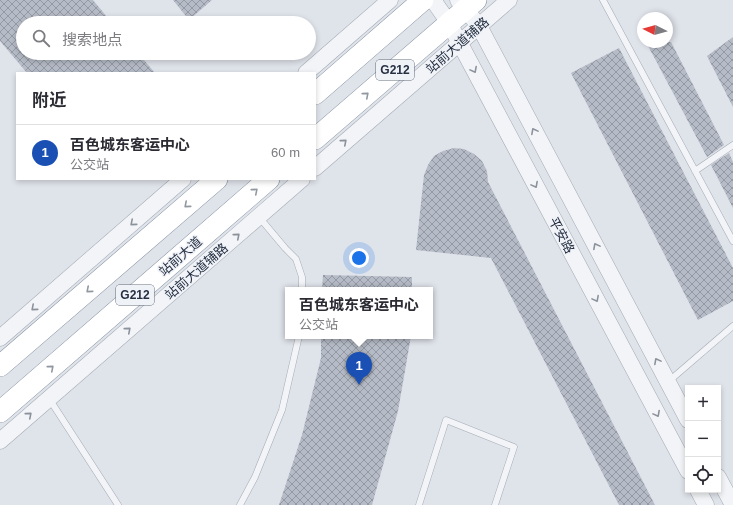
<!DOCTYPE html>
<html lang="zh">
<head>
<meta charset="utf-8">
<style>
  body { margin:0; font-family:Helvetica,"Noto Sans SC",sans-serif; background:#f2f2f3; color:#2b2b33 }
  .controls { position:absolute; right:12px; bottom:12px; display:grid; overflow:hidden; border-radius:0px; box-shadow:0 2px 6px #0003 }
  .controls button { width:36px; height:36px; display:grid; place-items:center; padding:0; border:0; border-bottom:1px solid #e1e1e2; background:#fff; color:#2b2b33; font:20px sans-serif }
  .compass { position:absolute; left:637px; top:12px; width:36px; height:36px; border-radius:50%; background:#fff; box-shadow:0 2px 6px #0003; rotate:276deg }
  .you { position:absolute; left:359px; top:258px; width:14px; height:14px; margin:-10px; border:3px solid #fff; border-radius:50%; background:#1a73e8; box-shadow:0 0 0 6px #1a73e833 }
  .badge { display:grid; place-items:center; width:26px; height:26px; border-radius:50%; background:#2563eb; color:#fff; font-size:13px; font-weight:700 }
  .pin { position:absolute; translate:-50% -33px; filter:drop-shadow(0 1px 2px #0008) }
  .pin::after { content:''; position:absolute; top:21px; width:14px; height:12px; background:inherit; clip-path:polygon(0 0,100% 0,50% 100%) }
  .popup { position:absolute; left:285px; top:287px; width:148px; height:52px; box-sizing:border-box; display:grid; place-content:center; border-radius:0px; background:#fff; filter:drop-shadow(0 1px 3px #0005); font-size:13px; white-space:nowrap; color:#7c7c81 }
  .popup b { font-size:15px; color:#2b2b33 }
  .popup::after { content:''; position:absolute; left:50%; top:100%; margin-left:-8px; border:8px solid transparent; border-top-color:#fff }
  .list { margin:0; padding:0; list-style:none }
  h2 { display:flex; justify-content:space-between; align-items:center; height:52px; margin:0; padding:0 16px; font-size:17px }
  h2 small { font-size:13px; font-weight:400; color:#7c7c81 }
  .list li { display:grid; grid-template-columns:26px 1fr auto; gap:12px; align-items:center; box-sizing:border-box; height:56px; padding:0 16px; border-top:1px solid #e1e1e2 }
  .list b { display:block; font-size:15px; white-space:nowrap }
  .list p { margin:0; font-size:13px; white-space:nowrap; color:#7c7c81 }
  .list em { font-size:13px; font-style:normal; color:#7c7c81 }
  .icon { flex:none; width:22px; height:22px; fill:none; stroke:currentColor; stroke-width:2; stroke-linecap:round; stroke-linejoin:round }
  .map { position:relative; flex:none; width:733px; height:505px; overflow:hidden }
  .search { position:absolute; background:#fff; box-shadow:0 2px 6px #0003; left:16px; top:16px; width:300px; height:44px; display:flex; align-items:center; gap:10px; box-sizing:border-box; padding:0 14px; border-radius:22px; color:#7c7c81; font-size:15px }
  .panel { position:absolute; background:#fff; box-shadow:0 2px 6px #0003; left:16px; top:72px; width:300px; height:108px; border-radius:0px }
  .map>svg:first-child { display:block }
</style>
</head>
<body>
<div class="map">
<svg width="733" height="505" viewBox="0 0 733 505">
  <defs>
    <pattern id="building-cross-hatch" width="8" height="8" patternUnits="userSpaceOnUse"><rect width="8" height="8" fill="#b6bcc7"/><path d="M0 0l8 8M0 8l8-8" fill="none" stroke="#9499a3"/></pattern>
  </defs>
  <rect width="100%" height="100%" fill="#dfe3ea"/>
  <!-- building -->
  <path fill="url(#building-cross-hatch)" d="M0,0H93L112,23H23V53H138L155,73H27L0,41Z
    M173,0H212L189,20Z
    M733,37V107L707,56Z
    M646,42H671L724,145L707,157Z
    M619,48L733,268V301L698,320L571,73Z
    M454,148L464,149L474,154L482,161L487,171L488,182L655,505H619L491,258L416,250L424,175L428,165L434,156L443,151Z
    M729,153L733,162V208L711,165Z
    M323,275L412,277V290H322Z
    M321,336H411L398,411L372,505H279L302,435L321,358Z"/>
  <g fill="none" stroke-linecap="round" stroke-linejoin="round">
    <!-- service casing -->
    <g stroke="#a4aab4" stroke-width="7">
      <path id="service" d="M603,0L733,241
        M695,171L733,145
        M259,217L285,248L296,259L302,277V290
        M669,381L733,326
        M50,400L118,505
        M240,505L255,477L282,410L299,336
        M419,505L446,420L514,447L495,505"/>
    </g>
    <!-- tertiary casing -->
    <g stroke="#a4aab4" stroke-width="17">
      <path id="tertiary" d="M433,0L449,23L688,471
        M458,0L479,26L688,420
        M306,73L390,0
        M315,168L509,0
        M0,338L183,179
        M0,441L302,179
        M718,477L733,505
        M698,490L706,505"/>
    </g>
    <!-- trunk casing -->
    <g stroke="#8590a1" stroke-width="22">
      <path id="trunk" d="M315,94L423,0
        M315,139L476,0
        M0,366L217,179
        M0,412L269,179"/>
    </g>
    <!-- service -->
    <use href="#service" stroke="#f2f4f7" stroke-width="6"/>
    <!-- tertiary -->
    <use href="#tertiary" stroke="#f2f4f7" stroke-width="16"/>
    <!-- trunk -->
    <use href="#trunk" stroke="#fff" stroke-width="21"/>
  </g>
  <!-- one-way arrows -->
  <defs><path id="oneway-chevron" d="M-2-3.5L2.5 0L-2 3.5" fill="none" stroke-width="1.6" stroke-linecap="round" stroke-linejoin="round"/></defs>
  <g stroke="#8c929c">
    <use href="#oneway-chevron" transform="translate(474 70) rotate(62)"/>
    <use href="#oneway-chevron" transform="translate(534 131) rotate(-118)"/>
    <use href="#oneway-chevron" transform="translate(344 142) rotate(-41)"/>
    <use href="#oneway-chevron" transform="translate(535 185) rotate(62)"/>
    <use href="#oneway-chevron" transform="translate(133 223) rotate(139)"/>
    <use href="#oneway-chevron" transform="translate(237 236) rotate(-41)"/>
    <use href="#oneway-chevron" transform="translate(596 246) rotate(-118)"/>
    <use href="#oneway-chevron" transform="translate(596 299) rotate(62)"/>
    <use href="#oneway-chevron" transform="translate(34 308) rotate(139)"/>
    <use href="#oneway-chevron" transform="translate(128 330) rotate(-41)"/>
    <use href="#oneway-chevron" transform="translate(657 361) rotate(-118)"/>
    <use href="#oneway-chevron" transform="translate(657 414) rotate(62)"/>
    <use href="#oneway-chevron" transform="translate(29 415) rotate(-41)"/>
  </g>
  <g stroke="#9298a0">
    <use href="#oneway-chevron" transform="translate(366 95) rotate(-41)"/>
    <use href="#oneway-chevron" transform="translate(255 191) rotate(-41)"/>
    <use href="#oneway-chevron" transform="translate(187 205) rotate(139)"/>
    <use href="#oneway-chevron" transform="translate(89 290) rotate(139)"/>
    <use href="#oneway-chevron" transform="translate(51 368) rotate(-41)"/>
  </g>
  <g text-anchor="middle" stroke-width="3" stroke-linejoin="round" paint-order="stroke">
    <!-- shield labels -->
    <g fill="#eff2f7" stroke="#626a78" stroke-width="1">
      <rect x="376" y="60" width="38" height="20" rx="3"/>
      <rect x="116" y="285" width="38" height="20" rx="3"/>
    </g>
    <g font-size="12" font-weight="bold" fill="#263042">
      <text x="395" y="74">G212</text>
      <text x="135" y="299">G212</text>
    </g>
    <!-- street labels -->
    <g font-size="13" fill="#263042" stroke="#eff2f7">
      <text transform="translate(457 45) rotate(-41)" y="5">站前大道辅路</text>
      <text transform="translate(562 235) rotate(62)" y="5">平安路</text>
      <text transform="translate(180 256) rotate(-41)" y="5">站前大道</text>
      <text transform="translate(196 271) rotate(-41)" y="5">站前大道辅路</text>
    </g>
  </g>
</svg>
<div class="controls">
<button>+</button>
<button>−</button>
<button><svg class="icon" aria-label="locate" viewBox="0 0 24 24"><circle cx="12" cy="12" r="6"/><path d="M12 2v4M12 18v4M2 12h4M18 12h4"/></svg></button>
</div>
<svg class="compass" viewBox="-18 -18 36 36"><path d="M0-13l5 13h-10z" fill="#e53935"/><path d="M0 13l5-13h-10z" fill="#7c7c81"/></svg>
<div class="you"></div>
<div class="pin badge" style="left:359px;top:385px;background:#1a4fb4">1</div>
<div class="popup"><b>百色城东客运中心</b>公交站</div>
<div class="search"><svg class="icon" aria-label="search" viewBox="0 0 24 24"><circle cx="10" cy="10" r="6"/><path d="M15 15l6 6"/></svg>搜索地点</div>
<section class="panel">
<h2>附近<small></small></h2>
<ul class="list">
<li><span class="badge" style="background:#1a4fb4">1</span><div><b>百色城东客运中心</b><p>公交站</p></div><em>60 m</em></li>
</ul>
</section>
</div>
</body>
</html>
